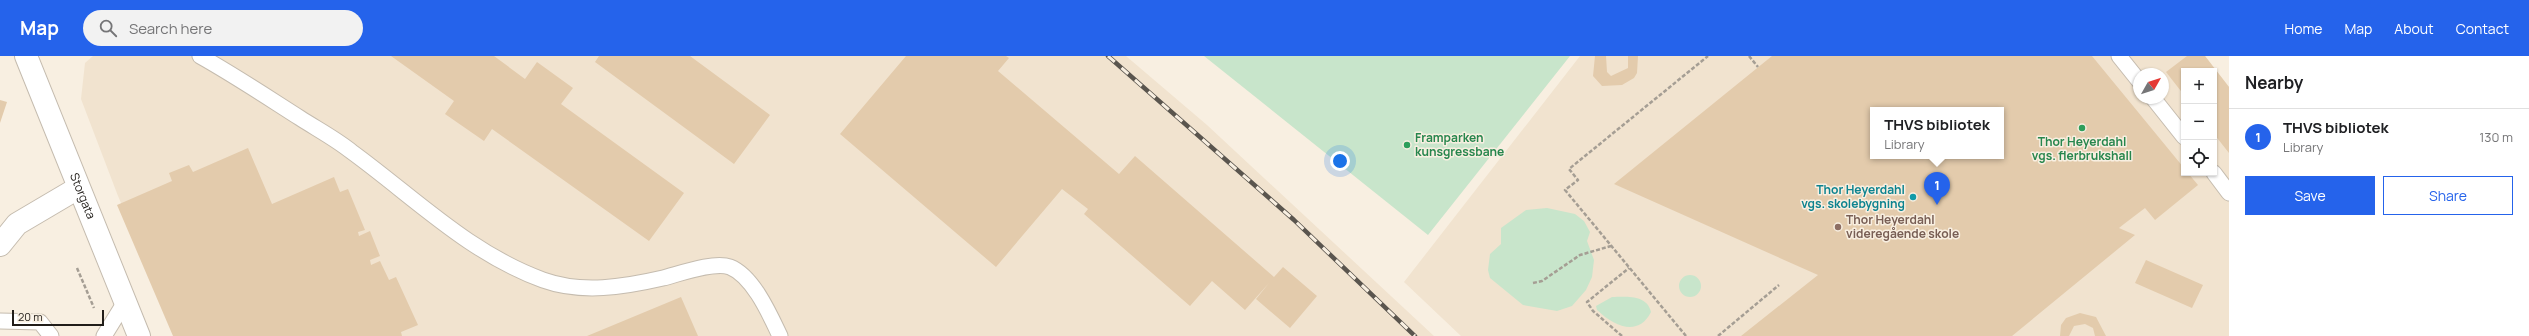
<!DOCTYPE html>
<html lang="en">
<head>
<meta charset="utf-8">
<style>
  body { margin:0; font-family:Manrope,sans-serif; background:#f2f2f2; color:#202124 }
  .controls { position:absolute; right:12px; top:12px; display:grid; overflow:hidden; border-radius:0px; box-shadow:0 1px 3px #0004 }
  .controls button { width:36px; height:36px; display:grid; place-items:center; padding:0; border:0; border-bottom:1px solid #e0e0e0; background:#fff; color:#202124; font:20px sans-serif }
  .compass { position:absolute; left:2133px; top:12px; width:36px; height:36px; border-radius:50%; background:#fff; box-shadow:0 1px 3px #0004; rotate:51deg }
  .scale { position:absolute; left:12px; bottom:10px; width:92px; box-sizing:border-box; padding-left:4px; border:2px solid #211d19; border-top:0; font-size:11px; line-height:14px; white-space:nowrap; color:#211d19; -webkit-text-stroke:3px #f8efe1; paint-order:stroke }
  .you { position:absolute; left:1340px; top:105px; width:14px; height:14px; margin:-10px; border:3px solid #fff; border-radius:50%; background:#1a73e8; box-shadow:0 0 0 6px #1a73e833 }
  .badge { display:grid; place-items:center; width:26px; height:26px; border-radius:50%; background:#2563eb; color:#fff; font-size:13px; font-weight:700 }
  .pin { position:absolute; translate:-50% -33px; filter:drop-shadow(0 1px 2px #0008) }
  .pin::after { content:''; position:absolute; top:21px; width:14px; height:12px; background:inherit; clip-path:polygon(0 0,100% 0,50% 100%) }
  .popup { position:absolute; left:1870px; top:51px; width:134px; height:52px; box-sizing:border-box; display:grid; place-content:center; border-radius:0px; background:#fff; filter:drop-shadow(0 1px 3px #0005); font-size:13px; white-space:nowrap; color:#757577 }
  .popup b { font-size:15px; color:#202124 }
  .popup::after { content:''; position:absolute; left:50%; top:100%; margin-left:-8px; border:8px solid transparent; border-top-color:#fff }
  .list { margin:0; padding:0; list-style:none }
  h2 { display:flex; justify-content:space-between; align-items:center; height:52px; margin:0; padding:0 16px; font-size:17px }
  h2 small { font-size:13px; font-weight:400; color:#757577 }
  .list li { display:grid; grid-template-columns:26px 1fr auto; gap:12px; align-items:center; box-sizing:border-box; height:56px; padding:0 16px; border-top:1px solid #e0e0e0 }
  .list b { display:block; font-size:15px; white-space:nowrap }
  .list p { margin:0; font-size:13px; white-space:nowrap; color:#757577 }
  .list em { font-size:13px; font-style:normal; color:#757577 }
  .actions { display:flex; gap:8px; padding:12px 16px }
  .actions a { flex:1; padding:9px 0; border:1px solid #2563eb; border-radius:0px; text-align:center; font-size:14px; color:#2563eb }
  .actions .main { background:#2563eb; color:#fff }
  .icon { flex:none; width:22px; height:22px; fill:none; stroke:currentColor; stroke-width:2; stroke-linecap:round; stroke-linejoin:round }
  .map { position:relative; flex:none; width:2229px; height:280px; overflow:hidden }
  header { display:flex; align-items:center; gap:24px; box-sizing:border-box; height:56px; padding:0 20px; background:#2563eb; color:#fff }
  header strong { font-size:19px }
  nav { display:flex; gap:22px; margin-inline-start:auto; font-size:14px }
  .search { width:280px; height:36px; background:#f2f2f2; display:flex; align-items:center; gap:10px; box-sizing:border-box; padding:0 14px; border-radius:22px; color:#757577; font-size:15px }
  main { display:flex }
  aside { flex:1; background:#fff }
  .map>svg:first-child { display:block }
</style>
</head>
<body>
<header>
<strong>Map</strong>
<div class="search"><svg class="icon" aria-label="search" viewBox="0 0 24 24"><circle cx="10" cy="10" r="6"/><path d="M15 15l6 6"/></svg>Search here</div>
<nav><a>Home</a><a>Map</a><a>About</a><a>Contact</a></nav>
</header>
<main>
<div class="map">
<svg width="2229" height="280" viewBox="0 0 2229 280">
  <rect width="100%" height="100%" fill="#f8efe1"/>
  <!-- built -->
  <path fill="#f1e3cf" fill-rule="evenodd" d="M93,0H1126L1207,69L1434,280H178L118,140L81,43L85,7Z
    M1580,0H2205L2229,31V280H1461L1404,226ZM2184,15H2214V117H2184ZM2139,18H2163V42H2139ZM1873,54H2001V100H1873Z"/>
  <!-- green -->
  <path fill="#c8e5cb" d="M1204,0H1570L1428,179Z
    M1547,152L1575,158L1584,165L1590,176L1587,185L1594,204L1592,221L1586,234L1572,250L1557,255L1523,249L1490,222L1488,214L1490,198L1501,188V172L1526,154Z
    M1679 230a11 11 0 1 1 22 0a11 11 0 1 1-22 0Z
    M1612,241C1625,241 1647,238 1651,256C1639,280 1616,272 1597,254L1596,250Z"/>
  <!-- building -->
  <path fill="#e3cbac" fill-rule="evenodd" d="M391,0H494L525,23L537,6L573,32L561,48L684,137L649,185L492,73L484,85L445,58L454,45Z
    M599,0H690L770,59L734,108L595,6Z
    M906,0H1006L1009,2L998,15L1119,118L1135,100L1274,221L1283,211L1317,240L1290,272L1256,243L1269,227L1245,254L1212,225L1190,250L1084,158L1088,153L1062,133L996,211L840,78Z
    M1595,0H1606L1607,16L1611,20L1628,12V0H1638L1637,17L1634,22L1622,29L1602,30L1593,20Z
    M1772,0H2092L2184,112V117H2188L2198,129L2155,164L2145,152L2124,168L2119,172L2135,179L2012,280H1741L1818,219L1614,128ZM1873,54H2001V100H1873Z
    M2187,0H2205L2229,31V97L2214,78V15H2184V39L2166,16Z
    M0,44L7,46L0,67Z
    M248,92L272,148L334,121L340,136L348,133L365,174L358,176L359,180L370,175L380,200L370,204L371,209L380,205L389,224L396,221L418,269L401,276L402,280H173L117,149L172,125L169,117L189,109L193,116Z
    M2146,204L2203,229L2192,252L2135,227Z
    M681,241L698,280H587Z
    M2080,257L2096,261L2106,280H2095L2093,272L2085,268L2074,270L2069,280H2060L2061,269L2066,262Z"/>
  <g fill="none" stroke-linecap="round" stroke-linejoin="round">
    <!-- service casing -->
    <g stroke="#c5bcaf" stroke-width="17">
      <path id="service" d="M200,0C234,19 267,41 300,62C317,73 336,83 352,96C415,142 469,197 543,224C582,238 624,231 663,222C679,218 714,205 730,211C753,220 770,259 780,280
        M2119,0L2139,25
        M2153,42L2184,81
        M2214,117L2229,137
        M0,265L40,266L51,280
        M104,280L125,246"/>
    </g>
    <!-- minor casing -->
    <g stroke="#c5bcaf" stroke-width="24">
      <path id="minor" d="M0,189L17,168L78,132"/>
    </g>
    <!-- primary casing -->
    <g stroke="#c5bcaf" stroke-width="24">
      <g id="primary">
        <path id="s1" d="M26,0L139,280"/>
      </g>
    </g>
    <!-- path -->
    <path stroke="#a59e94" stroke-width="2.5" stroke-dasharray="4 2" stroke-linecap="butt" d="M1749,0L1758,11
      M77,212L94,252
      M1533,227L1542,225L1580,199L1611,190
      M1622,280L1593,255L1587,246L1629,212
      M1686,280L1565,134L1578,124L1569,113L1708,0
      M1718,280L1779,229"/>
    <!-- service -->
    <use href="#service" stroke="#fff" stroke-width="15"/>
    <!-- minor -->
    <use href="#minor" stroke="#fff" stroke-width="22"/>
    <!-- primary -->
    <use href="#primary" stroke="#fff" stroke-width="22"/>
    <!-- rail casing -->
    <g stroke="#5a554e" stroke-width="4.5">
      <path id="rail" d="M1108,0L1294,164L1415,280"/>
    </g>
    <!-- rail -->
    <use href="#rail" stroke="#f8efe1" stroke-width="3" stroke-dasharray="9" stroke-linecap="butt"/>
  </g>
  <!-- markers -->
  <g fill="#2e9e5b" stroke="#f8efe1" stroke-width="1.5">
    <circle cx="2082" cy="72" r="4"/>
    <circle cx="1407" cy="89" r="4"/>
  </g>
  <circle fill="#0f9aa8" stroke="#f8efe1" stroke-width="1.5" cx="1913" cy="141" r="4"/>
  <circle fill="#8d6e63" stroke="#f8efe1" stroke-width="1.5" cx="1838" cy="171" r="4"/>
  <g text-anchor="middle" stroke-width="3" stroke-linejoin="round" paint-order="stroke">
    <!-- leisure labels -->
    <g font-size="12" font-weight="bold" fill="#27864d" stroke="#f8efe1" text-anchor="start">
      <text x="1415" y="86">Framparken<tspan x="1415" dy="14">kunsgressbane</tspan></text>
      <text x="2082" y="90" text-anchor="middle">Thor Heyerdahl<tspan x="2082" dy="14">vgs. flerbrukshall</tspan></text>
    </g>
    <!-- culture labels -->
    <g font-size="12" font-weight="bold" fill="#0d838f" stroke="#f8efe1" text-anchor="end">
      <text x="1905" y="138">Thor Heyerdahl<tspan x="1905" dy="14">vgs. skolebygning</tspan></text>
    </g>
    <!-- street labels -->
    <g font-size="12" fill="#211d19" stroke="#f8efe1">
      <text dy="4" stroke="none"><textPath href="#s1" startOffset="151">Storgata</textPath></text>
    </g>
    <!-- education labels -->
    <g font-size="12" font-weight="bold" fill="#785e54" stroke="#f8efe1" text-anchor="start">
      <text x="1846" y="168">Thor Heyerdahl<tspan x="1846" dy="14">videregående skole</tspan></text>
    </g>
  </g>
</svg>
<div class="controls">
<button>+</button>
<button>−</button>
<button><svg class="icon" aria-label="locate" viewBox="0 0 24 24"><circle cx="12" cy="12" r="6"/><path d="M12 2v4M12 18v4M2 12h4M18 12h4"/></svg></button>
</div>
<svg class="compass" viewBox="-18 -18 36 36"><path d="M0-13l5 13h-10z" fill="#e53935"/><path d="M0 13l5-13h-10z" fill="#757577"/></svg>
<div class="scale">20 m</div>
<div class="you"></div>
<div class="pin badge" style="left:1937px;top:149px">1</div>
<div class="popup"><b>THVS bibliotek</b>Library</div>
</div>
<aside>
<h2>Nearby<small></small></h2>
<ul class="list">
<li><span class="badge">1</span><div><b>THVS bibliotek</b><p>Library</p></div><em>130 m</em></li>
</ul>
<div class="actions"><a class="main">Save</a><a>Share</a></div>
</aside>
</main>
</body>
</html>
